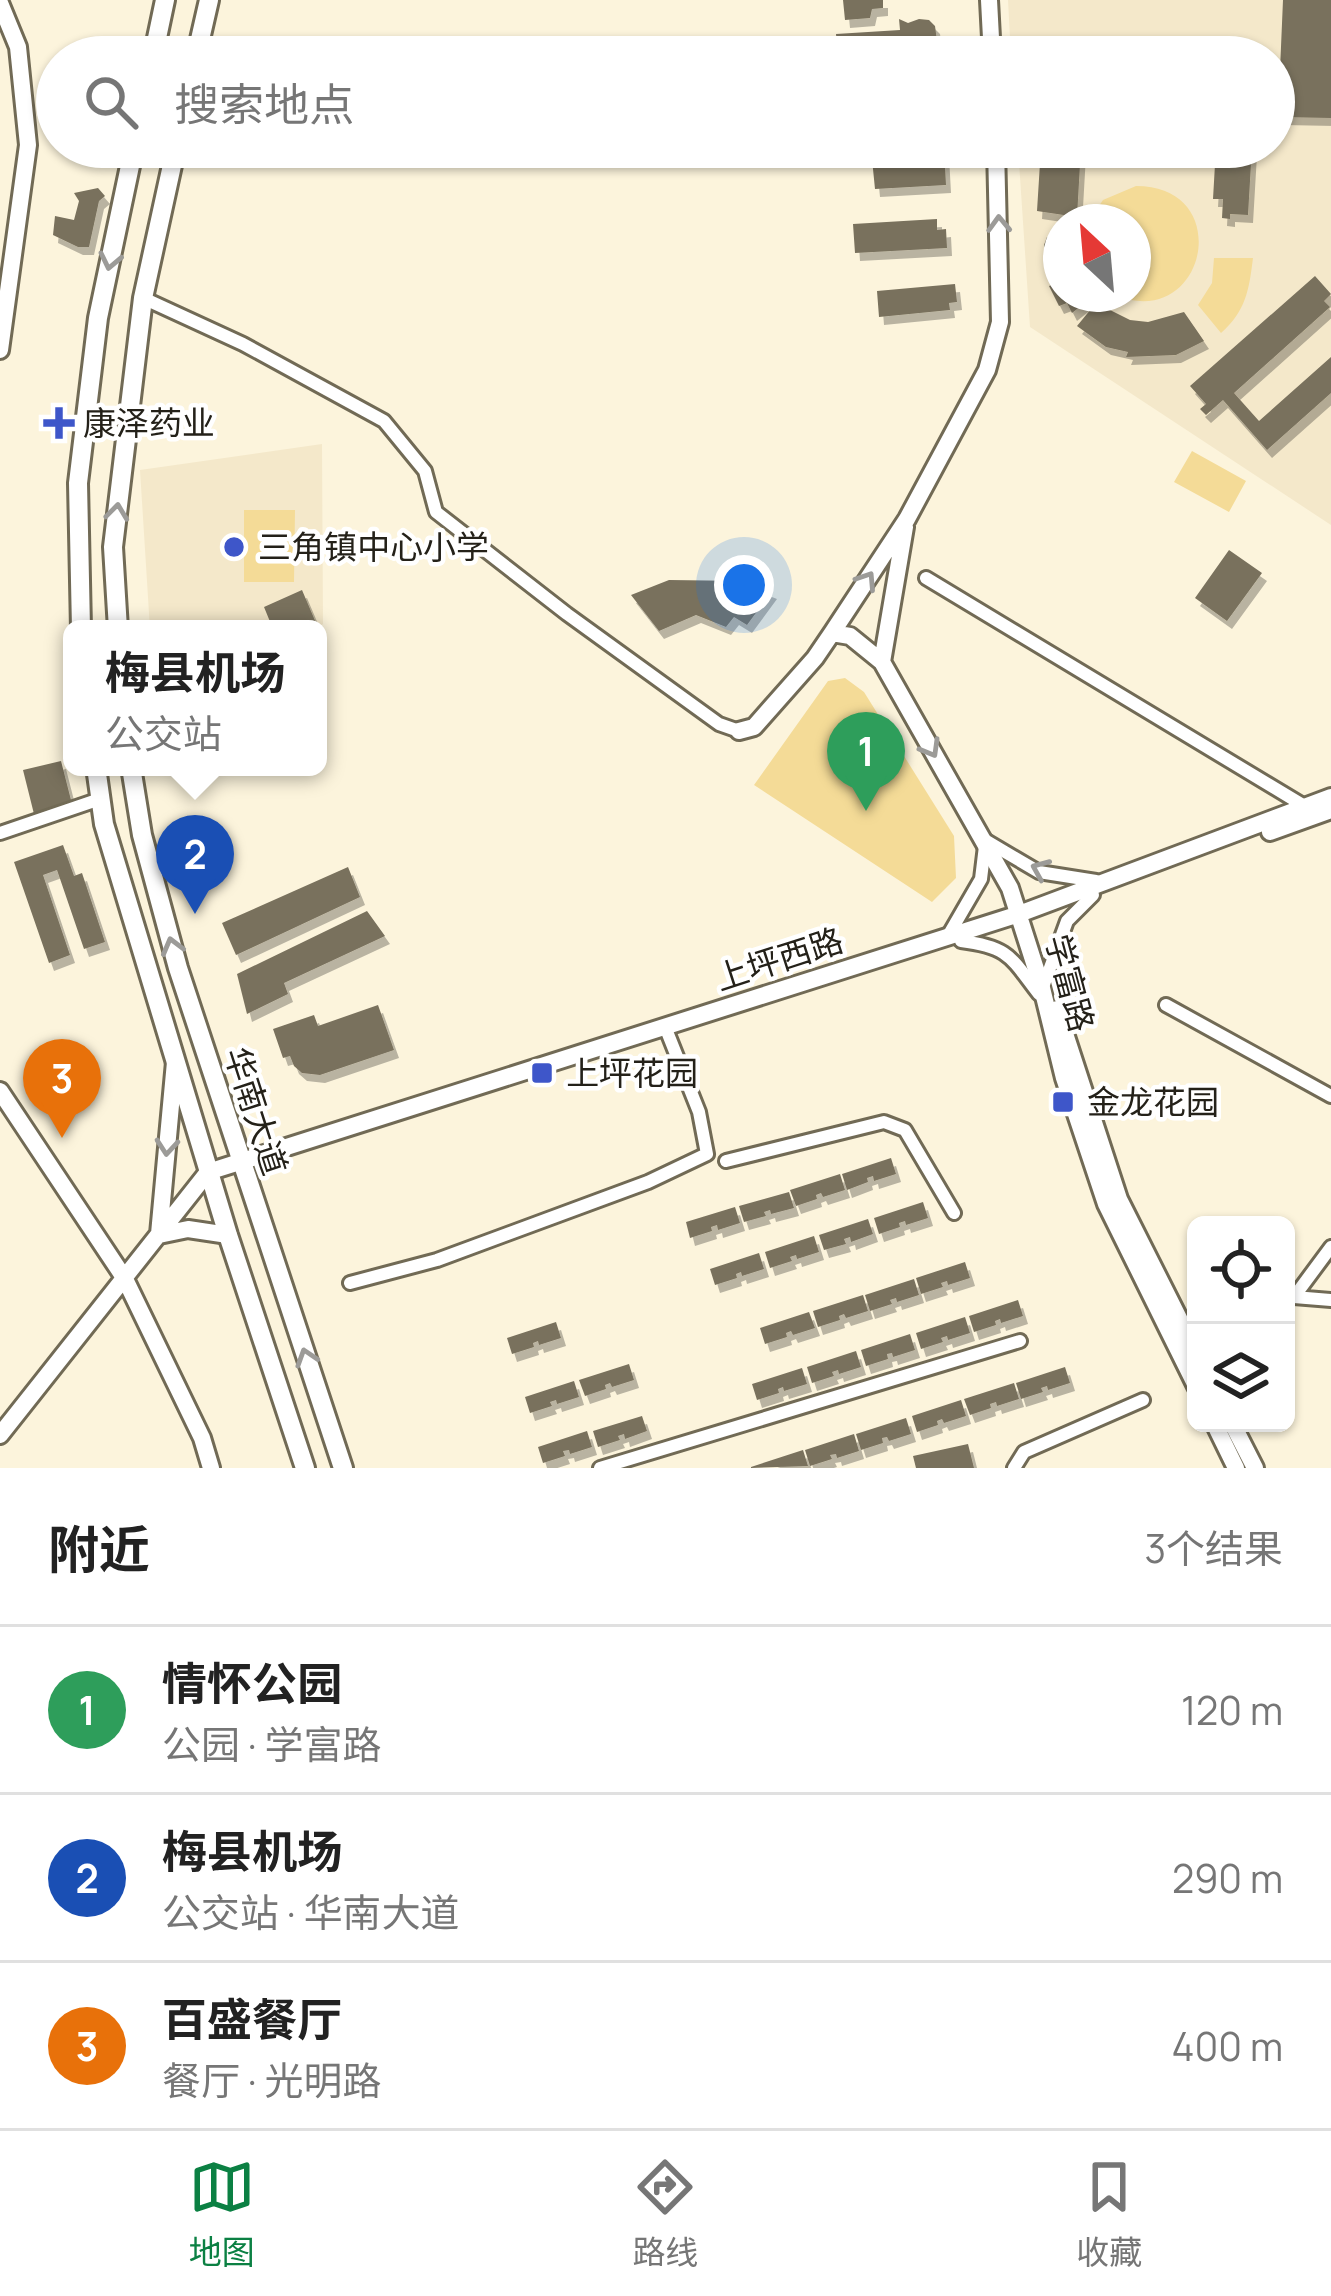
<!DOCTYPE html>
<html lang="zh">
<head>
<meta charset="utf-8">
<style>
  body { margin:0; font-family:Manrope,"Noto Sans SC",sans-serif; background:#f2f2f2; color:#222 }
  .controls { position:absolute; right:36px; bottom:36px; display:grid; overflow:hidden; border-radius:18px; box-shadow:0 3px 9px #0004 }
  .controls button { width:108px; height:108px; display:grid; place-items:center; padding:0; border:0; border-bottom:3px solid #e0e0e0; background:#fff; color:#222; font:60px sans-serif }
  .compass { position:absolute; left:1043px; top:204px; width:108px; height:108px; border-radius:50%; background:#fff; box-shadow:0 3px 9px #0004; rotate:334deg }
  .you { position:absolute; left:744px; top:585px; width:42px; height:42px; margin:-30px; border:9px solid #fff; border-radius:50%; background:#1a73e8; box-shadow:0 0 0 18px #1a73e833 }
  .badge { display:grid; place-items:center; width:78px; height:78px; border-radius:50%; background:#0b8043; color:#fff; font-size:39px; font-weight:700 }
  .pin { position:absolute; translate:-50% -99px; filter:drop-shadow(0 3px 6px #0008) }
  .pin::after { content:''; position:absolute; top:63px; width:42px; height:36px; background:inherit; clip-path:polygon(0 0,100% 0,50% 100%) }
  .popup { position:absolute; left:63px; top:620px; width:264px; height:156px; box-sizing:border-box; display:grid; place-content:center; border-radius:18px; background:#fff; filter:drop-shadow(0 3px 9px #0005); font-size:39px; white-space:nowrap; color:#767676 }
  .popup b { font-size:45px; color:#222 }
  .popup::after { content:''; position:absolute; left:50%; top:100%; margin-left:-24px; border:24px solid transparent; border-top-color:#fff }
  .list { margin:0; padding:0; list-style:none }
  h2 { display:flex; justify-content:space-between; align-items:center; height:156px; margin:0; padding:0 48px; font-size:51px }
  h2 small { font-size:39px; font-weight:400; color:#767676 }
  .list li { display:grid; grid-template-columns:78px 1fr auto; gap:36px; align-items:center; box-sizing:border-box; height:168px; padding:0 48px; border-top:3px solid #e0e0e0 }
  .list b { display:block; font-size:45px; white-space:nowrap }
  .list p { margin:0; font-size:39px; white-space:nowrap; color:#767676 }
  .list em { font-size:39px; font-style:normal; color:#767676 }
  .icon { flex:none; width:66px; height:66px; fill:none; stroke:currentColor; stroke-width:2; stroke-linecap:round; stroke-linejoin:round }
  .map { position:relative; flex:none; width:1331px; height:1468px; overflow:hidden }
  .search { position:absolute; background:#fff; box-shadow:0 3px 9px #0004; left:36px; right:36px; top:36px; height:132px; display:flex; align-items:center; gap:30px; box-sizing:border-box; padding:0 42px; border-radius:66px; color:#767676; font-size:45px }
  .sheet { height:660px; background:#fff }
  nav { display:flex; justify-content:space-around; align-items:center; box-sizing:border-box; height:168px; border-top:3px solid #e0e0e0; background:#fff; font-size:33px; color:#767676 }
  nav a { display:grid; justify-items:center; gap:6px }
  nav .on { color:#0b8043 }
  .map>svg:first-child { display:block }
</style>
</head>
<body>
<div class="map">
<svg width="1331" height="1468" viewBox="0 0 1331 1468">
  <defs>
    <filter id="shadow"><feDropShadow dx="5" dy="8" stdDeviation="0" flood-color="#0004"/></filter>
  </defs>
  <rect width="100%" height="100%" fill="#fcf4dc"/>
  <!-- built -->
  <path fill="#f4e8ca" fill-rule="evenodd" d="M1008,0H1331V525L1030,327L1018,147H1274V57H1011ZM1061,222H1133V294H1061Z
    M322,444L323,624L316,629H150L140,470Z"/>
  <!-- green -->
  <path fill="#f4db97" d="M1136,186C1238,186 1205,335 1113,294H1133V222H1088L1103,200Z
    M1214,258H1253C1249,290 1246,311 1221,333L1198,305L1212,283Z
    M1192,451L1246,481L1229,512L1174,482Z
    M244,510H295L294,582H244Z
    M845,678L864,692L954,836L956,878L932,902L754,785L828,681Z"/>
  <!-- building -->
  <path fill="#79715d" filter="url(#shadow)" d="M843,0H883V8L872,9L870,18L845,20Z
    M1283,0H1331V118L1278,117Z
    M899,19L908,23L919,19L929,20L935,26L938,48L928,50L929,57H905V54L838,57L836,34L900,30Z
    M1041,147H1081L1077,217L1037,211Z
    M1216,147H1252L1248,215L1230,214V219L1222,218L1223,199H1213Z
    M944,148L946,185L875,189L871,149Z
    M98,188L105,196L99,201L89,247H78L53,235L55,216L74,220L79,201L74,193Z
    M937,219V230L946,229L947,248L855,253L853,224Z
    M1061,236V294L1092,297L1072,313L1067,303L1059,306L1049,286L1056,283L1048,269L1044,245L1047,237Z
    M1315,276L1331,294L1324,301L1330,307L1234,393L1259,421L1331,357V393L1267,450L1223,400L1206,415L1200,409L1206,404L1190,386Z
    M955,284L957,302L949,303L950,310L879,317L877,291Z
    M1096,303L1130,320L1148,322L1184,312L1204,341L1176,355L1126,357L1128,352L1106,347L1077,326Z
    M1229,550L1262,573L1227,621L1195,598Z
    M669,580L746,581L772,591L747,625L734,617L726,627L696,615L659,631L631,595Z
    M302,590L316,623L302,629H273L264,607Z
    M61,761L72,804L34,814L23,770Z
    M63,845L74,876L82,873L105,942L84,949L57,870L43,875L70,955L49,963L14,862Z
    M348,867L360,897L236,955L222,923Z
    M367,911L385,936L284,983L288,994L247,1014L237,974Z
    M378,1005L394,1050L320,1075L302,1073L294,1066L290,1056L283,1058L273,1029L314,1015L318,1026Z
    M891,1158L896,1174L874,1181L873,1176L867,1178L868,1182L847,1190L842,1174Z
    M840,1174L845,1190L823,1197L821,1193L816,1195L817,1199L796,1206L790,1190Z
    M789,1192L794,1208L771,1214L770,1210L764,1212L766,1216L744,1222L739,1206Z
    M923,1202L928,1218L906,1225L905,1221L899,1223L900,1227L879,1234L874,1218Z
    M735,1207L740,1223L718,1230L717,1225L711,1227L712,1231L690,1238L686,1222Z
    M868,1219L873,1234L851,1242L850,1237L844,1239L846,1244L824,1250L819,1235Z
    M814,1236L819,1252L797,1259L796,1255L790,1257L792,1261L770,1268L765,1252Z
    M759,1253L764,1269L742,1276L741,1272L736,1274L737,1278L715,1285L710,1269Z
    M965,1262L970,1278L948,1285L947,1281L941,1283L943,1287L921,1294L916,1278Z
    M914,1279L919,1295L897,1302L896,1298L890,1300L892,1304L870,1311L865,1295Z
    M863,1295L868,1311L846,1318L844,1314L839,1316L840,1320L818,1327L813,1311Z
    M1018,1300L1023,1316L1001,1323L1000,1319L995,1321L996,1325L974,1332L969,1316Z
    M809,1312L815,1328L793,1335L791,1331L786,1333L787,1337L765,1344L760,1328Z
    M965,1317L970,1333L948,1340L947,1336L941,1338L943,1342L921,1349L916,1333Z
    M556,1322L561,1338L539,1345L538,1341L533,1343L534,1347L512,1354L507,1338Z
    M910,1334L915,1350L893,1357L892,1353L887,1354L888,1359L866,1366L861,1350Z
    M856,1351L861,1367L839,1374L838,1370L832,1372L834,1376L812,1383L807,1367Z
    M629,1364L634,1380L612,1387L610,1383L605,1385L606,1389L585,1396L579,1380Z
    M1065,1367L1070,1383L1048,1390L1047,1386L1041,1388L1043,1392L1021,1399L1016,1383Z
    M802,1368L807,1384L784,1391L783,1387L778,1389L779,1393L757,1400L752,1384Z
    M574,1381L579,1397L557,1404L556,1400L550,1402L552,1406L530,1413L525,1397Z
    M1014,1383L1019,1399L997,1406L996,1402L990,1404L991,1408L970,1415L964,1399Z
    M961,1400L966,1416L944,1423L942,1419L937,1421L938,1425L917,1432L912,1416Z
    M642,1416L647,1431L625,1439L624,1434L618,1436L620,1440L598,1447L593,1431Z
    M906,1418L911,1434L889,1441L887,1437L882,1438L883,1443L861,1450L856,1434Z
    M587,1431L592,1447L570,1454L569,1450L563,1451L565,1456L543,1463L538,1447Z
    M854,1434L859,1451L837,1458L836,1454L830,1455L832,1459L810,1466L805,1450Z
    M968,1444L974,1468H916L913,1456Z
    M803,1450L808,1466L751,1468V1467Z"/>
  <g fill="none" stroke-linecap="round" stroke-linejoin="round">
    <!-- street casing -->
    <g stroke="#716a55" stroke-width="18">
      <path id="street" d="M143,298L243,344L384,421L425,471L436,512L567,614L719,724L739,731
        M926,578L1306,807
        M0,833L100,799
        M983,839L1039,872L1096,881
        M948,936L981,879L985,846
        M961,941C1010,947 1011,958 1039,994
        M1043,987L1067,921L1093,895
        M1166,1005L1331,1096
        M726,1161L884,1122L905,1130L954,1213
        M350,1283L437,1260L648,1182L707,1154L699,1112L668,1034
        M1294,1297L1331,1247
        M1294,1297L1331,1300
        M600,1468L1020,1341
        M1014,1468L1024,1452L1143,1400"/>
    </g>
    <!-- secondary casing -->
    <g stroke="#716a55" stroke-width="22">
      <path id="secondary" d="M989,0L992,57
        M0,3L18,47L28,145L0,350
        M832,633L850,636L882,662L1010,888L1042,988L1064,1078L1106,1204L1196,1386
        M882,662L905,527
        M739,731L754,727L815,658L832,633L907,519L987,370L1000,322L996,147
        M1270,832L1331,810
        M1057,1009L1119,1199L1196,1352
        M0,1091L125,1279L202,1438L211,1468
        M159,1234L175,1062
        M159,1235L188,1229L228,1235
        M1214,1423L1236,1468
        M1232,1423L1255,1468
        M0,1435L208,1172L1019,914L1331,797"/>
    </g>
    <!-- primary casing -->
    <g stroke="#716a55" stroke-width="24">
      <path id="primary" d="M153,57L165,0
        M196,57L209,0
        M81,629L78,483L98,318L134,147
        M118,629L113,547L143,298L176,147
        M96,767L104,824L228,1235L305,1468
        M131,767L142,835L178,968L343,1468"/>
    </g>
    <!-- street -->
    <use href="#street" stroke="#fff" stroke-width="12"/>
    <!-- secondary -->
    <use href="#secondary" stroke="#fff" stroke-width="16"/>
    <!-- primary -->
    <use href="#primary" stroke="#fff" stroke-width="18"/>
  </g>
  <!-- one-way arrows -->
  <defs><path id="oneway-chevron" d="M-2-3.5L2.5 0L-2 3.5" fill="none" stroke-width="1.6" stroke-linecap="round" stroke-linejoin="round" transform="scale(3)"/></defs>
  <g stroke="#9c9b98">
    <use href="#oneway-chevron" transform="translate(999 224) rotate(-92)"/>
    <use href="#oneway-chevron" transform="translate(110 261) rotate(102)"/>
    <use href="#oneway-chevron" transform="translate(117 512) rotate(-83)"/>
    <use href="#oneway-chevron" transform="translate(867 580) rotate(-57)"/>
    <use href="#oneway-chevron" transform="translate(931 749) rotate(60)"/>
    <use href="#oneway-chevron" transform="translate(1040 869) rotate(-157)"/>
    <use href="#oneway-chevron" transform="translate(172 946) rotate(-105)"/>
    <use href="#oneway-chevron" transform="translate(167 1147) rotate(95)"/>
    <use href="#oneway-chevron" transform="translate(306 1357) rotate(-108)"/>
  </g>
  <!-- markers -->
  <g fill="#3e56c9" stroke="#fff" stroke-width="4.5">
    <path d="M53 405h12v12h12v12h-12v12h-12v-12h-12v-12h12z"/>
    <circle cx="234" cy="547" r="12"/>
    <rect x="530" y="1061" width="24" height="24" rx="6"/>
    <rect x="1051" y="1090" width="24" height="24" rx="6"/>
  </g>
  <g text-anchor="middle" stroke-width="9" stroke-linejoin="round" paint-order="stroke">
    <!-- poi labels -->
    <g font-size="33" fill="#242119" stroke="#fff" text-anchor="start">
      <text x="83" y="435">康泽药业</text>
      <text x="258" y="559">三角镇中心小学</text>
      <text x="566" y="1085">上坪花园</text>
      <text x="1087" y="1114">金龙花园</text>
    </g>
    <!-- street labels -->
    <g font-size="33" fill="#242119" stroke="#fff">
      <text transform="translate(779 959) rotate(-18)" y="12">上坪西路</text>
      <text transform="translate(1070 983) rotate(75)" y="12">学富路</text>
      <text transform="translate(256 1111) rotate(72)" y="12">华南大道</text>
    </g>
  </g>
</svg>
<div class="controls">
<button><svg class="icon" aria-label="locate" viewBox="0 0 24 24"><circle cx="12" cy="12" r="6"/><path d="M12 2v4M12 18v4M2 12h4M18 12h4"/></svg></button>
<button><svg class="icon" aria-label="layers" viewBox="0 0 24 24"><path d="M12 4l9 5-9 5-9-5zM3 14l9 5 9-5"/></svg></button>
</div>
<svg class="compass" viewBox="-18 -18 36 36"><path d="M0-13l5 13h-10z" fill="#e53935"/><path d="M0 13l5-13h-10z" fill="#767676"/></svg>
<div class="you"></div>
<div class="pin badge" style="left:866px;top:811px;background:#2e9e5b">1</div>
<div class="pin badge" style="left:195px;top:914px;background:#1a4fb4">2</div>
<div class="popup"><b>梅县机场</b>公交站</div>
<div class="pin badge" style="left:62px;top:1138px;background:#e8710a">3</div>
<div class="search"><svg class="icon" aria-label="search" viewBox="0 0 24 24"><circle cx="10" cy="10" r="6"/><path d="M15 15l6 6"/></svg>搜索地点</div>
</div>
<section class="sheet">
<h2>附近<small>3个结果</small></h2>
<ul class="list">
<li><span class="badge" style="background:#2e9e5b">1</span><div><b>情怀公园</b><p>公园 · 学富路</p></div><em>120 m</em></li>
<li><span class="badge" style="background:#1a4fb4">2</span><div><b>梅县机场</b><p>公交站 · 华南大道</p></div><em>290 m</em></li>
<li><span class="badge" style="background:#e8710a">3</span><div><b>百盛餐厅</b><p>餐厅 · 光明路</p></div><em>400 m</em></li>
</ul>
</section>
<nav>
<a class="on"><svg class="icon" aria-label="map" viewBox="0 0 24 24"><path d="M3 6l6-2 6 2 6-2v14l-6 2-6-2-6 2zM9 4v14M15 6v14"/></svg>地图</a>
<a><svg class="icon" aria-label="directions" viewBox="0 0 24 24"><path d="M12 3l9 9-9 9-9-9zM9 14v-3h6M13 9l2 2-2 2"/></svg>路线</a>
<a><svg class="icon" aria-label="saved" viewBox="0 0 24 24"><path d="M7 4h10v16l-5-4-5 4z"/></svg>收藏</a>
</nav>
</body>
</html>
